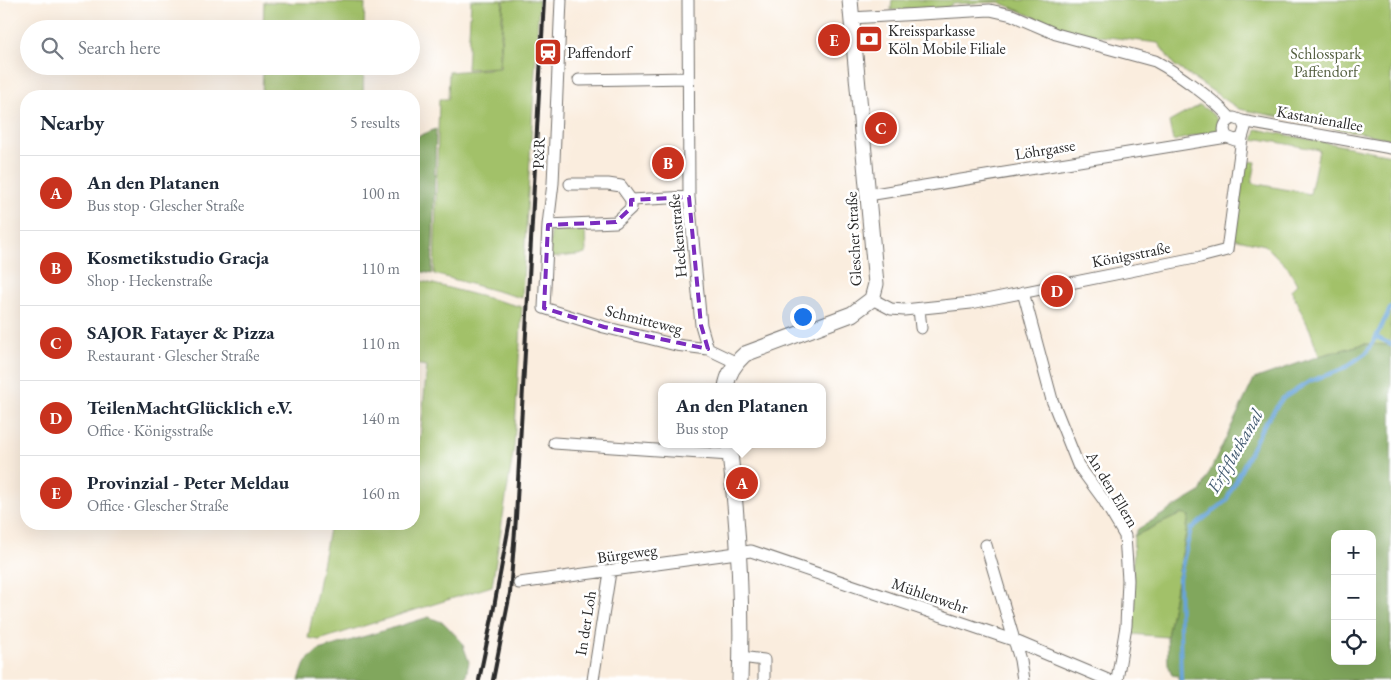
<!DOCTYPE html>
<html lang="en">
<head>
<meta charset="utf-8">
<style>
  body { margin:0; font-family:"EB Garamond",serif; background:#f6f6f7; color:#1f2937 }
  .controls { position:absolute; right:15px; bottom:15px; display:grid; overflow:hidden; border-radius:10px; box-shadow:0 5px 20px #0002 }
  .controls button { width:45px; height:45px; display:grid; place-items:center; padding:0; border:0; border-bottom:1px solid #e0e1e3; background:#fff; color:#1f2937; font:25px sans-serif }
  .you { position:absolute; left:802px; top:316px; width:18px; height:18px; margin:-12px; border:4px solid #fff; border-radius:50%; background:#1a73e8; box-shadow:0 0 0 8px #1a73e833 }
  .badge { display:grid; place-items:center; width:32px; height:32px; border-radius:50%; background:#c8321e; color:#fff; font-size:16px; font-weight:700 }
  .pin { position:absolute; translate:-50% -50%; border:2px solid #fff; box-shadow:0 1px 5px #0006 }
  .popup { position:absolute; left:658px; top:383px; width:168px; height:65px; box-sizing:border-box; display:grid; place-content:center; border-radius:10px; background:#fff; filter:drop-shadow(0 1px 4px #0005); font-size:16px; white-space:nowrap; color:#747a83 }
  .popup b { font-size:19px; color:#1f2937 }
  .popup::after { content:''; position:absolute; left:50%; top:100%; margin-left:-10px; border:10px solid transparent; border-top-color:#fff }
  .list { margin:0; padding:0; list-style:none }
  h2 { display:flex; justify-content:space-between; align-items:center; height:65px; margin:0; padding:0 20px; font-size:21px }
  h2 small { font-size:16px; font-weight:400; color:#747a83 }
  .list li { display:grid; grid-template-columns:32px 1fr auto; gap:15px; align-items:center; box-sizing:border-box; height:75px; padding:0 20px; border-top:1px solid #e0e1e3 }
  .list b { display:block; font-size:19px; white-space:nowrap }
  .list p { margin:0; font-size:16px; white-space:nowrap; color:#747a83 }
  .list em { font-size:16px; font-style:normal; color:#747a83 }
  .icon { flex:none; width:28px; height:28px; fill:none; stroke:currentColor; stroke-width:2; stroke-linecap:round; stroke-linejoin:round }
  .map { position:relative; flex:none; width:1391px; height:680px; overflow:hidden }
  .search { position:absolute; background:#fff; box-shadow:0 5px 20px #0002; left:20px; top:20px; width:400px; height:55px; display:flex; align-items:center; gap:12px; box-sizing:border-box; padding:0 18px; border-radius:28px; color:#747a83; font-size:19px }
  .panel { position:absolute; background:#fff; box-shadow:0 5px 20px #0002; left:20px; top:90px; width:400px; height:440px; border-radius:20px }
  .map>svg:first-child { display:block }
</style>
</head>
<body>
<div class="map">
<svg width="1391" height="680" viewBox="0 0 1391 680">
  <rect width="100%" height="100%" fill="#fff"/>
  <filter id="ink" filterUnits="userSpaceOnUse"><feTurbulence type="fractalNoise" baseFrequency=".02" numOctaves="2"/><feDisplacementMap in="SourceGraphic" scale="10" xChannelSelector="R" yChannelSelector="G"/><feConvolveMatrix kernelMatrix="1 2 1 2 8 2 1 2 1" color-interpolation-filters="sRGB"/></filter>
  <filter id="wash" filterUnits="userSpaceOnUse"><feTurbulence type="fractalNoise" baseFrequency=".0096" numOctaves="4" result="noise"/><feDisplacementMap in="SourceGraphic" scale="20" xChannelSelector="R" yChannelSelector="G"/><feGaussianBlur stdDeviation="1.12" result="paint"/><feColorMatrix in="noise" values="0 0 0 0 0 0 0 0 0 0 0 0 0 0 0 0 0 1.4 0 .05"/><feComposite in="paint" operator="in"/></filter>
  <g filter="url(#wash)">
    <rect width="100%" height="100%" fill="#faedde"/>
    <!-- green -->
    <path fill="#a2c169" stroke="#66764a" d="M471,0H503L499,67L467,69Z
      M504,0H539L522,298L434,274L439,99H448L449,72L500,68Z
      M892,0H1391V139L1239,109L1174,65L1158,43L1083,34L1050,24L999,2L953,4L944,10H891Z
      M264,2L365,4L364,29H263Z
      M263,66H364L363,96H262Z
      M1200,105C1209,112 1222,117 1218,130L1173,141L1169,122Z
      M1256,129L1391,155V345L1364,344L1319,356L1310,330L1291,290L1297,284L1288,268L1265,245L1233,238L1245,161L1256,162L1252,183L1310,194L1319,150L1260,139L1253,141Z
      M585,226L586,254L549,258L551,227Z
      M414,279L522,307L514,447L492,586L319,640L308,638L330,524H414V460H418L427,366L414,364Z
      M1181,514L1189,516L1167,637L1131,634L1134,536Z"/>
    <!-- forest -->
    <path fill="#81a75d" stroke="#566944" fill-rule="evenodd" d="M436,129L432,274L414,270V138Z
      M1364,344L1391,345V680H1178V676L1172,675L1168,664L1167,637L1189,516L1181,514L1134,536L1138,529L1200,492L1254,379L1319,356ZM1335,534H1372V661H1335Z
      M429,617L444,623L462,642L469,662L465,680H299L306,661L319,650Z"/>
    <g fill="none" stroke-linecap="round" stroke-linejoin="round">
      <!-- stream -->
      <path stroke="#68a4d9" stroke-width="4" d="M1376,337L1391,344
        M1181,680L1179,579L1191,529L1226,501L1262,428L1282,399L1310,381L1343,369L1366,353L1376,337L1391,307"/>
    </g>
  </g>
  <g filter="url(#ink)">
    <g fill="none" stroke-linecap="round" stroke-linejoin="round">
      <!-- minor casing -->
      <g stroke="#736f6a" stroke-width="13">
        <path id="minor" d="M561,0L553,183L548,225L544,308L604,327L676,345L708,349L735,362
          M688,0L689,197L701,325L708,349
          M851,18L990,10L1012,15L1056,34L1155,61C1176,72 1216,101 1231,119
          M579,80L688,78
          M1242,121L1245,128L1242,138L1235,140L1227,137C1221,129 1225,121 1234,118L1242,121L1391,148
          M570,184H608L621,186L631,200
          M868,195L1227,137
          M548,225L616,222L631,208V200L689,197
          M1023,292L1052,400L1078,465L1103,499L1125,536L1128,580L1126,626L1117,680
          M872,299L891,309L904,310L971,303L1200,257L1227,250L1242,138
          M919,309L921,328
          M554,443L730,455
          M986,545L1020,660L1023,680
          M519,583L751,551L1013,640L1108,680
          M741,657L764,660V680
          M593,680L610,572"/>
      </g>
      <!-- tertiary casing -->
      <g stroke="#736f6a" stroke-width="17">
        <path id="tertiary" d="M726,387C728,373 735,363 745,354L852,314L872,299L876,284L850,0
          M729,444C738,522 743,601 740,680"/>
      </g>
      <!-- minor -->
      <use href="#minor" stroke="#fff" stroke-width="11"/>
      <!-- tertiary -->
      <use href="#tertiary" stroke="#fff" stroke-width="15"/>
      <!-- rail -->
      <path stroke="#2b2b2b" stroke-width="4" d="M479,680L492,618L510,520
        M493,680L510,593L516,518L544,0"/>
    </g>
  </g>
  <!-- marked area -->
  <path fill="none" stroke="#7b2cbf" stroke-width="4" stroke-dasharray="10 6" stroke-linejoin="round" d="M689,197L701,325L708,349L604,327L544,308L548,225L616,222L631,208V200Z"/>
  <!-- icons -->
  <defs>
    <g id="bank-square" transform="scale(1.4375)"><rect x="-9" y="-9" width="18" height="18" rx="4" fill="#c8321e" stroke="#fff"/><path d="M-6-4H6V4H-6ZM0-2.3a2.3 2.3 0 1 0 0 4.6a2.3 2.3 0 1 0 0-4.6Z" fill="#fff"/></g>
    <g id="station-square" transform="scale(1.4375)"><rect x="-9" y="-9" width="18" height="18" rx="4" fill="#c8321e" stroke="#fff"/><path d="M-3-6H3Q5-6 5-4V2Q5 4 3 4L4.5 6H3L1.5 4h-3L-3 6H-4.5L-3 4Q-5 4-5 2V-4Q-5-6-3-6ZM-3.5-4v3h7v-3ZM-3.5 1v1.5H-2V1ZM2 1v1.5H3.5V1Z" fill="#fff"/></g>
  </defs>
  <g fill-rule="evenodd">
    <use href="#bank-square" x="869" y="39"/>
    <use href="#station-square" x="548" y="52"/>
  </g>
  <g text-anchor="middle" stroke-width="5" stroke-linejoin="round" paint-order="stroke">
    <!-- poi labels -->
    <g font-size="16" fill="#2b2b2b" stroke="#fff" text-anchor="start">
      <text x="888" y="36">Kreissparkasse<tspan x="888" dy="18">Köln Mobile Filiale</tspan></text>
      <text x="567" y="58">Paffendorf</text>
    </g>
    <!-- park labels -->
    <g font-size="16" fill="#556041" stroke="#fff">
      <text x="1326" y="59">Schlosspark<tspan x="1326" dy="18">Paffendorf</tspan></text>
    </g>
    <!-- street labels -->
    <g font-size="16" fill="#2b2b2b" stroke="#fff">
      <text transform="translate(1320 118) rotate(10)" y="6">Kastanienallee</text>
      <text transform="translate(1045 149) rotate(-9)" y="6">Löhrgasse</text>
      <text transform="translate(538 153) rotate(-88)" y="6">P&amp;R</text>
      <text transform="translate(677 236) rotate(-95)" y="6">Heckenstraße</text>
      <text transform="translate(853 239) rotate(-93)" y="6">Glescher Straße</text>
      <text transform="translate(1131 254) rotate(-11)" y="6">Königsstraße</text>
      <text transform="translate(644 319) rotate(14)" y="6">Schmitteweg</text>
      <text transform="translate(1113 489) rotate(59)" y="6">An den Ellern</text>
      <text transform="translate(627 553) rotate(-8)" y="6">Bürgeweg</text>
      <text transform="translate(930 595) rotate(19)" y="6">Mühlenwehr</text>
      <text transform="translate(585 623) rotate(-81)" y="6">In der Loh</text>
    </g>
    <!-- water labels -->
    <g font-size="18" font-style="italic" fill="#435b71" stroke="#fff">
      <text transform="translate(1235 451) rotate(-60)" y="6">Erftflutkanal</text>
    </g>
  </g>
</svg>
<div class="controls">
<button>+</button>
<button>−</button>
<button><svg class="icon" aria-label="locate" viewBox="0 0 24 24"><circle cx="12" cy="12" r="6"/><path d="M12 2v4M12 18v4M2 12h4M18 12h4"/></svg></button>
</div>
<div class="you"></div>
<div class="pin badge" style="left:742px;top:483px">A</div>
<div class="popup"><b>An den Platanen</b>Bus stop</div>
<div class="pin badge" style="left:668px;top:163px">B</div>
<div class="pin badge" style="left:881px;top:128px">C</div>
<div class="pin badge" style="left:1057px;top:291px">D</div>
<div class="pin badge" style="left:834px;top:40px">E</div>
<div class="search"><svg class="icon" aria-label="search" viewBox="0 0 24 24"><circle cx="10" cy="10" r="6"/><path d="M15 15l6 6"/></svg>Search here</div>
<section class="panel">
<h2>Nearby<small>5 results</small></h2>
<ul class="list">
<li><span class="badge">A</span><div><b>An den Platanen</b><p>Bus stop · Glescher Straße</p></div><em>100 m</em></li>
<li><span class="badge">B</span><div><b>Kosmetikstudio Gracja</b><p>Shop · Heckenstraße</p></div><em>110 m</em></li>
<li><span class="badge">C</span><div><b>SAJOR Fatayer &amp; Pizza</b><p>Restaurant · Glescher Straße</p></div><em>110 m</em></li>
<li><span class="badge">D</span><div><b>TeilenMachtGlücklich e.V.</b><p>Office · Königsstraße</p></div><em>140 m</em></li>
<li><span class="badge">E</span><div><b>Provinzial - Peter Meldau</b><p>Office · Glescher Straße</p></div><em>160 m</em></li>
</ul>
</section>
</div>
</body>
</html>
